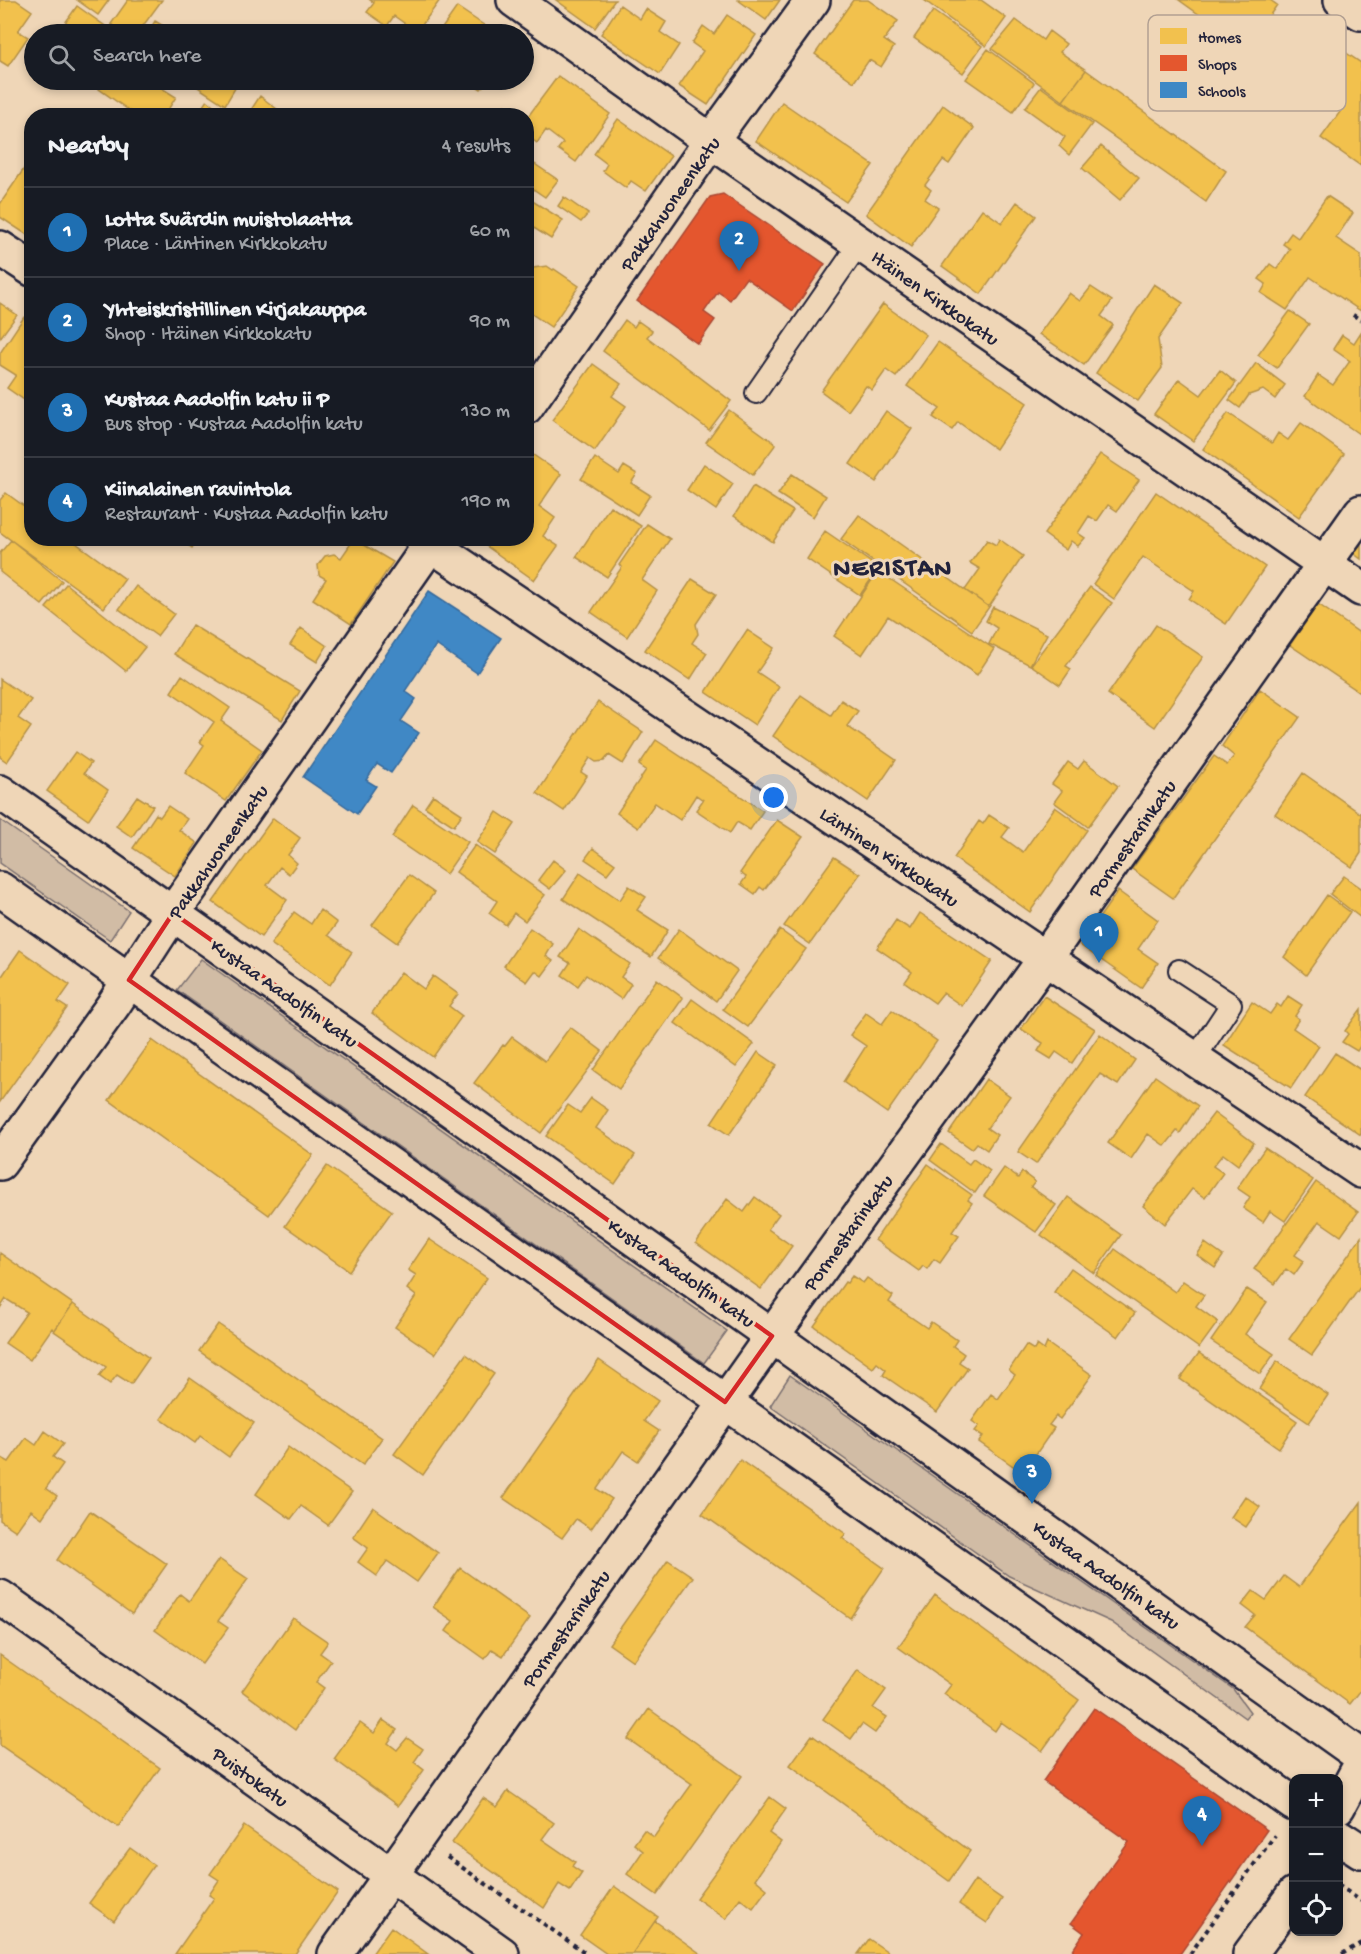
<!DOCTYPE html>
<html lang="en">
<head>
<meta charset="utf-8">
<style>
  body { margin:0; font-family:"Gochi Hand",sans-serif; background:#20242c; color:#f1f3f6 }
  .controls { position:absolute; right:18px; bottom:18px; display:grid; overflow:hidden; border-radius:12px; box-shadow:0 3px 9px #0003 }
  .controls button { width:54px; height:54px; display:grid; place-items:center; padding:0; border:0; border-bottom:2px solid #363941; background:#171b24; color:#f1f3f6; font:30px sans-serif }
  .you { position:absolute; left:774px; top:798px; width:21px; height:21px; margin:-15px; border:4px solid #fff; border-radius:50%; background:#1a73e8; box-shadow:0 0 0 9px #1a73e833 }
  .badge { display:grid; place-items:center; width:39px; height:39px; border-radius:50%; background:#1f6fb2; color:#fff; font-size:20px; font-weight:700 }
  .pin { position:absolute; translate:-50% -50px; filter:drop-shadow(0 2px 3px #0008) }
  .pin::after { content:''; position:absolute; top:32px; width:21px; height:18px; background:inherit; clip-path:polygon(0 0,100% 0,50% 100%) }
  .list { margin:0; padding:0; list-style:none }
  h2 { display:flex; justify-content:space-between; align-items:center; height:78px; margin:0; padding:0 24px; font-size:26px }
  h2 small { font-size:20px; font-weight:400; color:#9ea1a6 }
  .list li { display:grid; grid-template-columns:39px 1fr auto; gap:18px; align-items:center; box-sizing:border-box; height:90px; padding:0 24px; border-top:2px solid #363941 }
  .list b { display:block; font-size:22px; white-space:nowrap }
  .list p { margin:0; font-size:20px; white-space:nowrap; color:#9ea1a6 }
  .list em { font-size:20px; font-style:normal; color:#9ea1a6 }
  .icon { flex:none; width:33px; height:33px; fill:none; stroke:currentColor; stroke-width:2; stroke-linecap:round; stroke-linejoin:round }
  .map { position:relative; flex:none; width:1361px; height:1954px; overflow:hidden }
  .search { position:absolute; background:#171b24; box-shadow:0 3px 9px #0003; left:24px; top:24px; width:510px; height:66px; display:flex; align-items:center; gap:15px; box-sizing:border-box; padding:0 21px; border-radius:33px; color:#9ea1a6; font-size:22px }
  .panel { position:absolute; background:#171b24; box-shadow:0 3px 9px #0003; left:24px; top:108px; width:510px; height:438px; border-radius:24px }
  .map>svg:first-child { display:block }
</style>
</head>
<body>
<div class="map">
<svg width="1361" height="1954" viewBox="0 0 1361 1954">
  <rect width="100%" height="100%" fill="#efd6b7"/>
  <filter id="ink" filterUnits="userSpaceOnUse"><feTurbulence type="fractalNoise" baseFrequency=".0167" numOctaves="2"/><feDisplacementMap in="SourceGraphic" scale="12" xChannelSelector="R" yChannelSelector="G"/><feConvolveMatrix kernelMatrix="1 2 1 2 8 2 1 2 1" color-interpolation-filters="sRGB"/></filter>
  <g filter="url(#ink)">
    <!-- green -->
    <path fill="#d1bca5" stroke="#7a6f70" stroke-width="1.5" d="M0,820L129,911L110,940L0,863Z
      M201,959L727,1331L704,1363L177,990Z
      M790,1375L1233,1689L1250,1712L1245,1718L1111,1622L1009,1576L770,1406Z"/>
    <!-- homes -->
    <path fill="#f2c14e" stroke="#b49148" stroke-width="1.5" d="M0,0H16L32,11L18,31L28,37L8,66L0,61Z
      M77,0H109L98,15Z
      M128,0H162L137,34H126L111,24Z
      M370,0H440L417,32L394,16L387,26L367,12L374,3Z
      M556,0H615L595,28Z
      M738,0H780L766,20Z
      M853,0H868L898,21L884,40L894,47L881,67L869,60L854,82L815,54Z
      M924,0H981L1006,18L986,46Z
      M1179,0H1270L1277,5L1239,59L1222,47L1229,36Z
      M620,5L640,19L646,9L666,22L660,32L679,45L660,74L601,34Z
      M77,6L108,28L103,34L58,33Z
      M457,7L497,34H438Z
      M933,11L982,46L963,73L914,38Z
      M727,15L756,35L708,105L679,86L703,51L692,43L703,26L714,34Z
      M1016,20L1043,40L1049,31L1066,44L1060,52L1086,70L1063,101L992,49Z
      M155,21L177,34H147Z
      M1336,46L1361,63V166L1321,138L1340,112L1306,88Z
      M988,49L1034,83L1013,112L966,79Z
      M1086,70L1226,171L1206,202L1063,101Z
      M558,76L610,114L576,162L558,149L563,143L546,130L537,143L526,135V119Z
      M106,80H149L176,97L164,116H137L99,89Z
      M187,80H240L225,105Z
      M440,80H464L459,87L452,88Z
      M467,80H488L481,89Z
      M1041,87L1092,124L1069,155L1059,146L1065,137L1025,108Z
      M260,96L286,116H247Z
      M207,100L227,116H196Z
      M782,102L873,165L846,202L756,141Z
      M505,105L523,116H498Z
      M943,105L974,128L949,164L943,160L925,185L931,190L925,199L938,208L911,247L866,214Z
      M618,119L671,156L646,191L631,181L626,188L603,171L607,164L594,154Z
      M1101,146L1139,178L1120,200L1082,168Z
      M32,157V238L0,217V204Z
      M526,158L558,180L545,197L526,184Z
      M1327,196L1353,213L1336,238L1361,255V311L1310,277L1287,310L1261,293L1266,284L1259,279L1270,264L1277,269L1290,249L1283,244L1291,233L1298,238Z
      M526,197L563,220L551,239L526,223Z
      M564,197L588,214L581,222L558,206Z
      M1017,202L1036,216L981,294L942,266L982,209L1002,223Z
      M547,266L553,270L554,269L579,286L551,327L526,310V271L530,273L533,268Z
      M1154,284L1183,303L1158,339L1162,368L1138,401L1096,373Z
      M1091,287L1112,301L1101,316L1113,325L1084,365L1039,334L1069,293L1080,301Z
      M0,303L17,315L0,338Z
      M883,304L926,335L896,377L886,370L872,390L866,386L848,411L821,391Z
      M1290,311L1309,324L1277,368L1258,355Z
      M24,317L32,322V395L27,402L7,388L16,375L0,365V353Z
      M625,320L634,327L638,321L652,331L647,337L731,401L709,430L603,351Z
      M1361,332V430L1359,434L1305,396L1318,375L1333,385L1350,361L1333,349L1342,335L1354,343Z
      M938,342L1027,403L996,449L958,422L952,430L933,417L940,409L907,386Z
      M1256,363L1285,385L1275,399L1263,390L1249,395L1240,408L1229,400Z
      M593,364L621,384L612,396L626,406L595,451L552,420Z
      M1220,370L1236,383L1193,441L1154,414L1179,379L1201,395Z
      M729,410L776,444L753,475L706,442Z
      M886,411L912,429L876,482L850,464Z
      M1228,413L1272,443L1278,433L1288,440L1301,423L1344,454L1299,517L1203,449Z
      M529,452L561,474L539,506L555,518L543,536L558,546L534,580L475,538H526V455Z
      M1100,454L1139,480L1117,511L1108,505L1097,521L1089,516L1078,533L1085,538L1078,546L1071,541L1066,550L1044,534Z
      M595,458L619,474L624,466L637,474L631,483L650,495L637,515L581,479Z
      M704,464L733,484L716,510L687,490Z
      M792,474L826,496L813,517L778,494Z
      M753,486L793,511L773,542L734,516Z
      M1156,492L1265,567L1226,624L1189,599L1194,591L1143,557L1114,599L1093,584Z
      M6,493L32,512V538H69L125,579L104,608L0,532V500Z
      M610,506L641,526L607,577L576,557Z
      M859,515L989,607L972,631L841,539Z
      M647,524L670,539L642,580L657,591L627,637L591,612L622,567L619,565Z
      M825,531L879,568L860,595L807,559Z
      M178,538H198L192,548Z
      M354,539L393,562L351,624L313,599L326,579L319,575L318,565L325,556L334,554L341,558Z
      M999,539L1023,556L989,607L965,590L980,569L970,563L987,540L996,545Z
      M11,540L62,581L42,605L0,572V553Z
      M1361,543V559L1353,553Z
      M878,571L994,649L977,675L888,616L862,655L834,636Z
      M692,579L716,594L696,624L698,634L692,643L707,653L690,680L645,650Z
      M66,584L145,647L126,671L46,608Z
      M136,586L174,614L157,636L119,609Z
      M1090,587L1112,603L1066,666L1071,669L1060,685L1031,665Z
      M1318,604L1361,634V693L1290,645Z
      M993,607L1047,634L1030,665L989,644L997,628L986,621Z
      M192,625L300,691L282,720L174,654Z
      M1156,625L1203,657L1155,727L1108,694Z
      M301,628L327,646L317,662L290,645Z
      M747,630L774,648L757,672L779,687L755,725L706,692Z
      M182,675L230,708L221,721L262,750L226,801L185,773L204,745L200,742L214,722L171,692Z
      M0,679L31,700L18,718L31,727L7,762L0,757Z
      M1260,689L1300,717L1173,898L1132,869L1214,756L1227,765L1234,756L1222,746Z
      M801,695L831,715L841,700L858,711L847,726L896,760L868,801L773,736Z
      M598,702L643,732L623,764L609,755L604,761L596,762L590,758L581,772L587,776L564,811L537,793Z
      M656,740L763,811L750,830L737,822L730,833L696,810L703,800L696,795L680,820L655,803L638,828L617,813L646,770L639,765Z
      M75,752L91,763L84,773L108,790L88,820L47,791Z
      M1084,761L1118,786L1088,827L1054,802L1062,791L1052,784L1068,762L1078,769Z
      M1303,773L1361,814V853L1352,867L1275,814Z
      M433,795L462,814L454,826L425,807Z
      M137,796L153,806L132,837L116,826Z
      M413,805L468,842L446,874L392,837Z
      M168,806L187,819L179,830L197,843L175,876L133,848L156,814L160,817Z
      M1055,807L1087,830L1030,912L954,858L979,821L983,824L989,815L1009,828L1002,837L1023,852Z
      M497,812L515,824L495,854L477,842Z
      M273,818L300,838L288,855L297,863L289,874L280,867L267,885L287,900L261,937L213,902Z
      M777,820L803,837L764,890L760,887L755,894L741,884L746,877L740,873Z
      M475,845L545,895L525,921L514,913L506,925L489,913L497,901L456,872Z
      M593,848L615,864L607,874L585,859Z
      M834,857L860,874L810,944L784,926Z
      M553,860L566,870L550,889L538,880Z
      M580,873L620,900L629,886L646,897L637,910L668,930L651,957L563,899Z
      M409,875L434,893L397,943L372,925Z
      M1344,876L1361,888V918L1330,894Z
      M1118,891L1158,920L1138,949L1158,963L1141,988L1080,945Z
      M1327,895L1350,912L1306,975L1284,957Z
      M320,910L337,923L328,935L352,952L330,985L271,944L294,912L311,924Z
      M920,913L992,961L962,1006L943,993L935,1003L905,982L912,972L877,948L896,920L910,929Z
      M530,928L553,944L546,956L553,961L542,976L535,971L527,982L504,966Z
      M579,929L630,964L621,977L631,984L621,999L586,975L578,986L562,975L570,963L560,957Z
      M679,929L737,971L716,1001L658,958Z
      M780,930L806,949L748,1027L723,1009Z
      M20,950L70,985L58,1002L67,1008L0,1102V979Z
      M401,972L424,989L433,976L458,994L449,1006L462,1016L433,1057L372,1013Z
      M657,979L683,998L619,1089L593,1070Z
      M1044,996L1095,1029L1072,1063L1056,1052L1051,1059L1038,1051L1043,1043L1021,1029Z
      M1288,996L1302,1005L1295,1016L1299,1019L1293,1028L1319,1046L1291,1088L1224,1045L1252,1002L1270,1014L1277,1004L1281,1007Z
      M692,999L754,1044L736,1067L675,1023Z
      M1361,1009V1045L1357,1051L1342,1042L1348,1034L1345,1031Z
      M892,1010L937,1041L887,1113L843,1082L866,1046L850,1035L866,1013L882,1024Z
      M570,1027L602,1051L541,1133L474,1083L503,1045L505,1046L512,1037L545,1061Z
      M1100,1034L1135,1060L1118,1085L1100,1074L1036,1164L1018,1152Z
      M152,1040L313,1155L269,1215L109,1100Z
      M758,1052L777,1065L729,1135L711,1123Z
      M1335,1053L1361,1070V1135L1305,1097Z
      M1155,1076L1198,1106L1180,1133L1177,1131L1165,1146L1148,1134L1131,1159L1108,1143Z
      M986,1079L1010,1096L987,1128L997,1135L987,1150L977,1143L972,1149L949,1133Z
      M591,1098L608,1110L596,1128L635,1155L615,1184L546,1136L568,1105L580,1113Z
      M1214,1113L1254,1143L1238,1165L1223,1154L1213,1166L1223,1173L1205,1198L1192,1189L1165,1224L1143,1206Z
      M941,1144L969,1164L973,1159L990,1171L975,1193L930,1160Z
      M1265,1148L1313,1180L1285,1221L1270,1211L1263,1222L1243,1208L1250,1197L1237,1188Z
      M928,1164L972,1195L968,1200L972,1203L952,1232L959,1236L940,1263L934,1259L927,1269L923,1266L919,1271L875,1240Z
      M327,1166L392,1211L349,1271L285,1226Z
      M1004,1168L1018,1178L1022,1172L1035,1182L1031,1187L1056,1205L1036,1232L984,1196Z
      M1316,1182L1358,1212L1341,1236L1319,1221L1295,1255L1304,1261L1294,1275L1286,1269L1275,1284L1254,1269Z
      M755,1197L779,1214L768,1229L792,1246L761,1289L696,1243L727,1199L744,1212Z
      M1068,1197L1121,1235L1094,1273L1041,1235Z
      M1361,1237V1286L1312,1355L1289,1339Z
      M429,1239L487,1278L435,1354L395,1327L416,1296L407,1289L416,1275L408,1270Z
      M1205,1243L1223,1256L1215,1268L1197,1255Z
      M1115,1249L1175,1292L1183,1281L1204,1295L1196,1306L1218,1322L1199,1348L1096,1275Z
      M0,1253L73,1304L54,1331L52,1328L30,1360L5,1343L27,1312L6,1299L0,1308Z
      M1071,1268L1135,1313L1118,1337L1054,1292Z
      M852,1276L863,1283L867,1278L893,1296L889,1302L927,1328L931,1322L957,1340L953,1346L964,1354L959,1362L968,1368L937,1412L883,1375L886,1370L877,1363L873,1368L814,1326L845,1282L847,1283Z
      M1247,1289L1267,1302L1245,1334L1274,1354L1260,1374L1211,1341Z
      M73,1304L149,1358L131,1384L117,1375L110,1384L99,1376L106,1367L54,1331Z
      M218,1324L382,1438L363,1465L199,1351Z
      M1047,1343L1092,1375L1060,1419L1056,1416L1049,1425L1054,1428L1023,1473L979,1442L983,1436L975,1431L979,1426L972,1421L991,1394L998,1399L1015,1375L1009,1370L1026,1345L1034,1350L1037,1345L1044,1350Z
      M1199,1353L1297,1421L1279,1448L1180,1379Z
      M466,1354L494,1374L423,1475L394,1454Z
      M599,1360L658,1401L644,1421L659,1431L638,1461L623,1451L597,1489L612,1499L591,1529L576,1519L562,1538L503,1498Z
      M1277,1361L1328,1395L1309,1423L1259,1389Z
      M190,1378L254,1423L229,1457L200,1436L195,1443L161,1419Z
      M45,1431L63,1444L53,1457L63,1464L46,1488L57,1496L42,1518L31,1510L16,1531L0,1520V1457L9,1462L26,1438L36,1445Z
      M288,1447L352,1492L328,1525L301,1506L291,1519L256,1494Z
      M740,1460L846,1534L842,1538L884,1568L850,1618L702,1514Z
      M1245,1496L1260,1507L1246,1527L1231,1517Z
      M1361,1502V1690L1350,1704L1245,1627L1255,1615L1242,1605L1253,1591L1266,1600L1284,1576L1299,1587Z
      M373,1507L438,1553L417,1582L387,1561L377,1576L358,1562L368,1548L353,1537Z
      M90,1511L167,1564L132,1614L57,1560Z
      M219,1559L248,1579L218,1621L228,1628L202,1664L155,1630L180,1594L189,1601Z
      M668,1560L693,1577L633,1661L609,1644Z
      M460,1568L530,1618L503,1656L492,1649L485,1659L446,1631L453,1621L433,1607Z
      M935,1595L1079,1700L1042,1751L1001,1722L995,1731L944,1694L951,1685L898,1647Z
      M293,1618L328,1642L320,1653L331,1661L316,1682L324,1688L295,1730L242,1691Z
      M0,1655L160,1768L118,1827L0,1745Z
      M858,1670L886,1690L873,1708L887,1717L875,1733L862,1724L851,1739L823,1719Z
      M649,1709L742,1776L657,1895L627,1874L643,1851L634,1844L644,1830L654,1837L692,1784L628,1739Z
      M383,1720L397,1730L388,1743L397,1750L407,1738L423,1749L414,1762L424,1770L398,1806L334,1759L360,1723L374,1733Z
      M812,1735L970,1851L949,1881L790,1765Z
      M508,1791L554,1823L542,1839L575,1862L572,1866L582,1873L570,1891L559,1884L544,1908L452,1843L483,1798L497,1807Z
      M770,1797L786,1809L769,1833L781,1842L755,1879L767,1889L753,1908L740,1898L726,1919L696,1898Z
      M244,1826L338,1892L295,1954H175L214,1898L209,1895L219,1880L210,1874Z
      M130,1848L154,1865L114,1921L89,1903Z
      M975,1880L1002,1899L987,1923L959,1904Z
      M614,1886L658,1917L632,1954H607L580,1935Z
      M655,1921L701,1954H632Z
      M391,1927L428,1954H372Z
      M869,1939L891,1954H858Z"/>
    <!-- shops -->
    <path fill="#e4572e" stroke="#aa4732" stroke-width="1.5" d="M723,194L825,264L793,311L746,278L730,300L718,292L704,312L715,320L698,344L637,301L710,197Z
      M1094,1708L1267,1830L1180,1954H1070L1084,1933L1071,1923L1129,1842L1043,1781Z"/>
    <!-- schools -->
    <path fill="#3f88c5" stroke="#36699c" stroke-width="1.5" d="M429,591L501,638L477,673L436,645L405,691L416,699L401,721L419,733L391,773L377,764L366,780L376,786L357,814L303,777Z"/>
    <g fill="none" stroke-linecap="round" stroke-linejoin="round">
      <!-- lane casing -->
      <g stroke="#22223b" stroke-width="24">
        <path id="lane" d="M756,393L859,244
          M1179,970L1231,1004L1194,1060"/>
      </g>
      <!-- street casing -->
      <g stroke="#22223b" stroke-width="38">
        <path id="street" d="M514,0L711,141L1361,589
          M1341,0L1361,13
          M0,248L32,269
          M526,407L711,141L813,0
          M421,538L1361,1171
          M0,1163L114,1004L173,913L435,538
          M0,1597L502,1954
          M335,1954L772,1336L1044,960L1361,512"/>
      </g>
      <!-- secondary casing -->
      <g stroke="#22223b" stroke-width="38">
        <path id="secondary" d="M0,792L772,1336L1361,1756
          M0,889L1294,1804
          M1338,1807L1361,1764
          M1338,1836L1361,1851
          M1250,1954L1294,1894"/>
      </g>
      <!-- path -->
      <path stroke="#22223b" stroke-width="4" stroke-dasharray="4.5 4.5" stroke-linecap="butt" d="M1353,315L1361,320
        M447,1857L587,1954
        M1338,1885L1361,1901
        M1190,1954L1275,1835
        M1342,1954L1361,1943"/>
      <!-- lane -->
      <use href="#lane" stroke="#efd6b7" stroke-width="20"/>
      <!-- street -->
      <use href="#street" stroke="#efd6b7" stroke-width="33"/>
      <!-- secondary -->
      <use href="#secondary" stroke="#efd6b7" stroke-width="33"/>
    </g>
  </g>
  <!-- marked area -->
  <path fill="none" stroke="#d62828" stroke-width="4.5" stroke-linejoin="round" d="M173,913L772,1336L725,1402L129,980Z"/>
  <g text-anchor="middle" stroke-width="6" stroke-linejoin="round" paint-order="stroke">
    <!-- street labels -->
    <g font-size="20" fill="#22223b" stroke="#efd6b7">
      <text transform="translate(669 203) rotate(-55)" y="7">Pakkahuoneenkatu</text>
      <text transform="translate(936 297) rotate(35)" y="7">Itäinen Kirkkokatu</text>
      <text transform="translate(1131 838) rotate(-55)" y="7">Pormestarinkatu</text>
      <text transform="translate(217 851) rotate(-55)" y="7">Pakkahuoneenkatu</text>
      <text transform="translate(890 856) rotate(34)" y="7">Läntinen Kirkkokatu</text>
      <text transform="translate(285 992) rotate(35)" y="7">Kustaa Aadolfin katu</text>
      <text transform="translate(847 1232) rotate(-54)" y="7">Pormestarinkatu</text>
      <text transform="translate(682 1272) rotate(35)" y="7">Kustaa Aadolfin katu</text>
      <text transform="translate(1107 1574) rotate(35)" y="7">Kustaa Aadolfin katu</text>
      <text transform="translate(565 1628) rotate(-55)" y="7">Pormestarinkatu</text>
      <text transform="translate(251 1776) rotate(36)" y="7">Puistokatu</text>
    </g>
    <!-- district labels -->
    <g font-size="26" font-weight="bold" letter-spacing="1.5" fill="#22223b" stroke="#efd6b7">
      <text x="893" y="575">NERISTAN</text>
    </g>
  </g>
  <!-- legend -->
  <rect x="1148" y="15" width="198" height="96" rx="9" fill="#efd6b7" stroke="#b2a092" stroke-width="1.5"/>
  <rect x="1160" y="28" width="27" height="16" fill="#f2c14e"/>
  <rect x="1160" y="55" width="27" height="16" fill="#e4572e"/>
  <rect x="1160" y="82" width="27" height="16" fill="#3f88c5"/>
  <g font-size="16" fill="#22223b">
    <text x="1198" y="42">Homes</text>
    <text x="1198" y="69">Shops</text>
    <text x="1198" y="96">Schools</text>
  </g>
</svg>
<div class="controls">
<button>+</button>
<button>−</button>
<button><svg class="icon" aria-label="locate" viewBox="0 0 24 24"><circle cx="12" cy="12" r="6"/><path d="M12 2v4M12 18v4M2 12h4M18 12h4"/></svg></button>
</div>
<div class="you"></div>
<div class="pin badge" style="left:1099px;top:963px">1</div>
<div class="pin badge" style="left:739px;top:271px">2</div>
<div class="pin badge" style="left:1032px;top:1504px">3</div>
<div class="pin badge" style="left:1202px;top:1846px">4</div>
<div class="search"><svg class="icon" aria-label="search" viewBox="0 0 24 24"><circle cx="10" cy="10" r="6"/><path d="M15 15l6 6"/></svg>Search here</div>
<section class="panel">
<h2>Nearby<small>4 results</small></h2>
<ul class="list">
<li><span class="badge">1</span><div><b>Lotta Svärdin muistolaatta</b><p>Place · Läntinen Kirkkokatu</p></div><em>60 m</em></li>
<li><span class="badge">2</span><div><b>Yhteiskristillinen Kirjakauppa</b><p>Shop · Itäinen Kirkkokatu</p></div><em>90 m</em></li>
<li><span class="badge">3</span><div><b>Kustaa Aadolfin katu ii P</b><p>Bus stop · Kustaa Aadolfin katu</p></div><em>130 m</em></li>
<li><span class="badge">4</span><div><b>Kiinalainen ravintola</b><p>Restaurant · Kustaa Aadolfin katu</p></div><em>190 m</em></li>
</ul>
</section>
</div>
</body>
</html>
